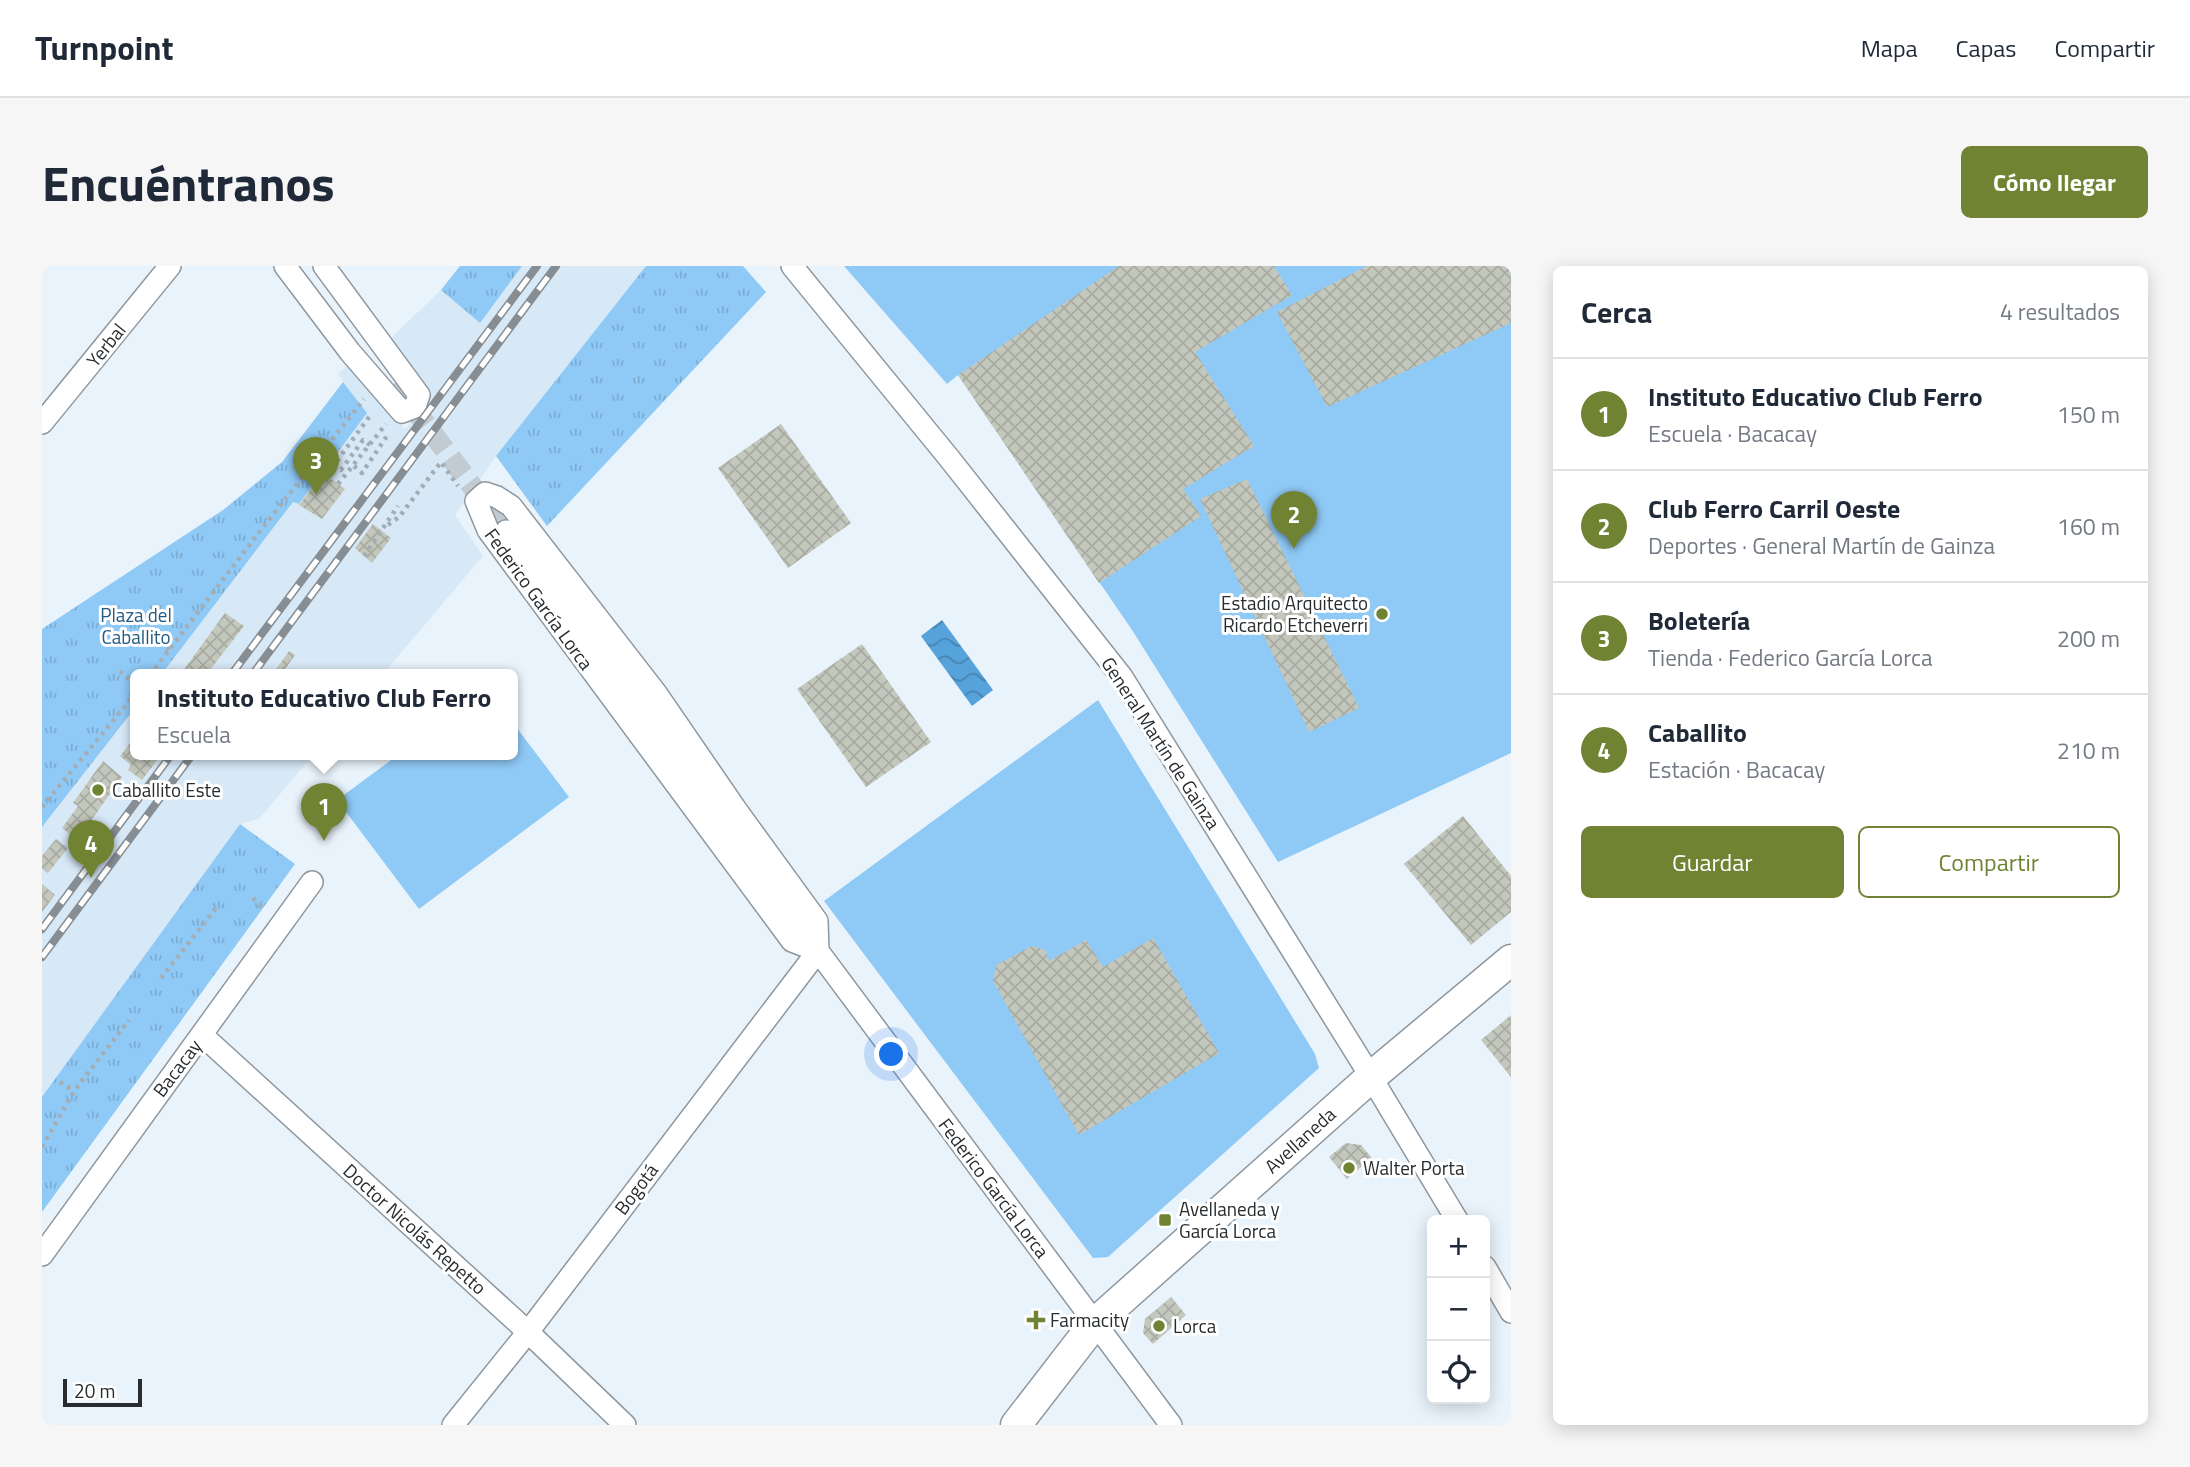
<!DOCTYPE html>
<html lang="es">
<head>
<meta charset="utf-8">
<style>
  body { margin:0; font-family:"Titillium Web",sans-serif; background:#f6f6f7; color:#1f2937 }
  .controls { position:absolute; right:21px; bottom:21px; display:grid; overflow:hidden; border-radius:10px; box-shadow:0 4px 18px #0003 }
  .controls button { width:63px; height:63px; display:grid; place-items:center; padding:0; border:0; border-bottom:2px solid #e0e1e3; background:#fff; color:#1f2937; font:35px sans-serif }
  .scale { position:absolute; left:21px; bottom:18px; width:79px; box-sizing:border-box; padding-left:7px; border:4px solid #282c2f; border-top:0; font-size:19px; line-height:24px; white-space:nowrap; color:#282c2f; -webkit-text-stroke:5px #fff; paint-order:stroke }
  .you { position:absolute; left:850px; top:789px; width:24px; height:24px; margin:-18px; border:5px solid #fff; border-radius:50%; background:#1a73e8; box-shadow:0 0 0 10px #1a73e833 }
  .badge { display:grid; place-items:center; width:46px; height:46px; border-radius:50%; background:#708333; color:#fff; font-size:23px; font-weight:700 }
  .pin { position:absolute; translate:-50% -58px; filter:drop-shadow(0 2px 4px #0008) }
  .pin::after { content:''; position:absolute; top:37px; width:24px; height:21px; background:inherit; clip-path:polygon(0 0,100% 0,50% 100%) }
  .popup { position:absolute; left:88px; top:403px; width:388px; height:91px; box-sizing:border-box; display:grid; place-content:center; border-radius:10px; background:#fff; filter:drop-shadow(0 2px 5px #0005); font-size:23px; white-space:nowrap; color:#747a83 }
  .popup b { font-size:26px; color:#1f2937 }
  .popup::after { content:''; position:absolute; left:50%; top:100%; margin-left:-14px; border:14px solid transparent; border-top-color:#fff }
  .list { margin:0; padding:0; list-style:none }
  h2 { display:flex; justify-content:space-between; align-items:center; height:91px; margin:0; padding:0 28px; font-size:30px }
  h2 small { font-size:23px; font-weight:400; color:#747a83 }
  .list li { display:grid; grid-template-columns:46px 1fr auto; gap:21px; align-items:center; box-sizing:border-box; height:112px; padding:0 28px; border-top:2px solid #e0e1e3 }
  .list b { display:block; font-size:26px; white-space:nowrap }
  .list p { margin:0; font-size:23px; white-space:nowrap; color:#747a83 }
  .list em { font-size:23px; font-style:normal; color:#747a83 }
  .actions { display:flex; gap:14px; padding:21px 28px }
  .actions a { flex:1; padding:16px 0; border:2px solid #708333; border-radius:10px; text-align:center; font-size:24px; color:#708333 }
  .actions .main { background:#708333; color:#fff }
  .icon { flex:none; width:38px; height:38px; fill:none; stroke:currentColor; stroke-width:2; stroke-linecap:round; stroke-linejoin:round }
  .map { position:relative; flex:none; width:1469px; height:1159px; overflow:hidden; border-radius:10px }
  header { display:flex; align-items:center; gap:42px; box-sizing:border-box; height:98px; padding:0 35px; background:#fff; border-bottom:2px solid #e0e1e3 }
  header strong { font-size:33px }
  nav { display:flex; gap:38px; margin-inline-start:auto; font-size:24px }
  .intro { display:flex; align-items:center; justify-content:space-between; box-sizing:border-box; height:168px; padding:0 42px }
  h1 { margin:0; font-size:49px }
  .button { padding:18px 32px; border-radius:10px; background:#708333; color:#fff; font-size:24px; font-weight:700 }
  main { display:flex; gap:42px; padding:0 42px }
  aside { flex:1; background:#fff; border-radius:10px; box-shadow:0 4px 18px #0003 }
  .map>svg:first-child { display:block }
</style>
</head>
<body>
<header>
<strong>Turnpoint</strong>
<nav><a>Mapa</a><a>Capas</a><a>Compartir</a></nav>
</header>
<div class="intro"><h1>Encuéntranos</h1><a class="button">Cómo llegar</a></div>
<main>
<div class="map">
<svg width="1469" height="1159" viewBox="0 0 1469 1159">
  <defs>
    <pattern id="grass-tufts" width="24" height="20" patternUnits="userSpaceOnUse" patternTransform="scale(1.75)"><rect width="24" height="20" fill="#8fc9f5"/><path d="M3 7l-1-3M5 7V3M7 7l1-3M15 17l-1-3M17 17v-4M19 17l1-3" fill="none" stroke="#7badd2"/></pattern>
    <pattern id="water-waves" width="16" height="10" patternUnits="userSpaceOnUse" patternTransform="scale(1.75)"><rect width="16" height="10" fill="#56a2da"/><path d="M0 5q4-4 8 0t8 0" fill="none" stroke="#4784b1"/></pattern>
    <pattern id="building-cross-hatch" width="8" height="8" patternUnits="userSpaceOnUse" patternTransform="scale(1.75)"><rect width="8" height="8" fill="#c3c7bc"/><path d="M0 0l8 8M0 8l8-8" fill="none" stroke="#a8aba2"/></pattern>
  </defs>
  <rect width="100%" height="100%" fill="#e9f3fb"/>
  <!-- built -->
  <path fill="#d7e8f6" d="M418,0H604L454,190L413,249L441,290L340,409H119L251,236L257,238L324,147L296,108L305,100L363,163L388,132L349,72L399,24Z
    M93,442V489H271L217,553L198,558L0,832V561Z"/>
  <!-- grass -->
  <path fill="url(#grass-tufts)" d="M418,0H480L438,57L399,24Z
    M604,0H701L724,26L505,260L454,190Z
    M301,116L325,147L257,238L251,236L119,409H93V442L0,561V363L181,244L240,196Z
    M198,558L253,598L0,946V831Z"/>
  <!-- garden -->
  <path fill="#8fc9f5" d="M802,0H1469V487L1236,596L1090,364L916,109L905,118Z
    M1056,434L1273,788L1277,802L1066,991L1051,992L782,635Z
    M471,457L527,531L377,643L295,534L356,489H471Z"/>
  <!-- water -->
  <path fill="url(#water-waves)" d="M900,354L951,424L930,440L879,370Z"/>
  <!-- building -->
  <path fill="url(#building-cross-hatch)" d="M1077,0H1232L1250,29L1153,86L1212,180L1141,223L1159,250L1057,317L916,109Z
    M1325,0H1469V57L1285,141L1235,46Z
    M739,158L809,257L746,302L676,202Z
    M281,207L303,223L280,253L257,239Z
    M1205,213L1317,442L1267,466L1158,233Z
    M331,258L349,272L330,297L313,282Z
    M183,347L202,360L164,409H138Z
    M820,378L889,476L824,521L755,423Z
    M247,385L253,389L239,409H230Z
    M93,471V489H119L100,514L86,504L89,499L78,490Z
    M61,495L80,511L35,574L20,562L36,540L31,537Z
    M1421,550L1469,610V646L1429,679L1362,598Z
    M14,573L26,582L6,607L0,602V590Z
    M0,618L13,629L0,646Z
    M1111,672L1177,787L1037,869L951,715L954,699L990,680L1003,684L1007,695L1044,674L1061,701Z
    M1469,749V811L1439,774Z
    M1304,877L1319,879L1330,892L1305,913L1287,891Z
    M1129,1031L1144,1049L1111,1078L1101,1067L1103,1053Z"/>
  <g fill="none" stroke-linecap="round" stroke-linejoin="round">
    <!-- street-tunnel -->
    <path stroke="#c2cbd2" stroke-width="21" stroke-dasharray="21 10" stroke-linecap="butt" d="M353,117L462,263"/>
    <!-- street casing -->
    <g stroke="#8e979f" stroke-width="24">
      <path id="street" d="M243,0L308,86L360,146L373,141L377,129L282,0
        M750,0L907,192L1080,411L1329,811L1415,954
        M0,157L128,0
        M443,227L455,231L469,240L614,427L695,545L775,655L776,685L750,675L446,264L434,235Z
        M464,265L602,444L776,685L1129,1159
        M160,769L486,1066L583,1159
        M0,989L270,616
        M1443,1001L1469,1046
        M411,1159L486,1066L776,685"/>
    </g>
    <!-- secondary casing -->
    <g stroke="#8e979f" stroke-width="33">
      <path id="secondary" d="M974,1159L1052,1058L1329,811L1469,694"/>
    </g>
    <!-- path -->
    <path stroke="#a5adb4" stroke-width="4.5" stroke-dasharray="3.5 5" stroke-linecap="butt" d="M328,179L321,174L299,204L292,199L330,147
      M312,200L320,207L347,167
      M296,218L344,158
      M346,259L357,251L399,196L416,220
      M322,290L356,240
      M104,367L127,384
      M78,405L93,418
      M108,409L218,265L322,133
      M0,541L93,428
      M211,632L223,644
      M119,712L174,642
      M18,816L32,825
      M0,881L32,825L87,754"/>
    <!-- street -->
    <use href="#street" stroke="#fff" stroke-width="21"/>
    <!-- secondary -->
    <use href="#secondary" stroke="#fff" stroke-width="30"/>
    <!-- rail casing -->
    <g stroke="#878e93" stroke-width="8">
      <path id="rail" d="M189,409L495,0
        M210,409L514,0
        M0,663L129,489
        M0,691L150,489"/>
    </g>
    <!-- rail -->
    <use href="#rail" stroke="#fff" stroke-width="5" stroke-dasharray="16" stroke-linecap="butt"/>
  </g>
  <!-- markers -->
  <g fill="#708333" stroke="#fff" stroke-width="2.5">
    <circle cx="1340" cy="348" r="7"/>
    <circle cx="56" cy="524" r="7"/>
    <circle cx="1307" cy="902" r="7"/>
    <rect x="1116" y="947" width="14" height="14" rx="3.5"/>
    <path d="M990.5 1043.5h7v7h7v7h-7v7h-7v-7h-7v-7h7z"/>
    <circle cx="1117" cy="1060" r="7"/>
  </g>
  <g text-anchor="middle" stroke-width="6" stroke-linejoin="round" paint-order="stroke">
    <!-- street labels -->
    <g font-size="19" fill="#282c2f" stroke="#fff">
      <text transform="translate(64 79) rotate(-51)" y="7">Yerbal</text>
      <text transform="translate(497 333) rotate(54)" y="7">Federico García Lorca</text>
      <text transform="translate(1119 477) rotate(57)" y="7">General Martín de Gainza</text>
      <text transform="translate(135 802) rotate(-53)" y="7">Bacacay</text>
      <text transform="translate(1258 874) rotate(-42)" y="7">Avellaneda</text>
      <text transform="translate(952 922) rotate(53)" y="7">Federico García Lorca</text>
      <text transform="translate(594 923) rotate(-53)" y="7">Bogotá</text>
      <text transform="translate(373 963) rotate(42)" y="7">Doctor Nicolás Repetto</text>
    </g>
    <!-- poi labels -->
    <g font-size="19" fill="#282c2f" stroke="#fff" text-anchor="start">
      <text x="1326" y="344" text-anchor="end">Estadio Arquitecto<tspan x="1326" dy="22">Ricardo Etcheverri</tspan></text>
      <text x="70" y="531">Caballito Este</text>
      <text x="1321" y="909">Walter Porta</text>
      <text x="1137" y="950">Avellaneda y<tspan x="1137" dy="22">García Lorca</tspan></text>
      <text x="1008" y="1061">Farmacity</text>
      <text x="1131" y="1067">Lorca</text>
    </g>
    <!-- park labels -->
    <g font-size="19" fill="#235a81" stroke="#fff">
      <text x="94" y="356">Plaza del<tspan x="94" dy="22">Caballito</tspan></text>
    </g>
  </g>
</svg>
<div class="controls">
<button>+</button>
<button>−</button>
<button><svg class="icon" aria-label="locate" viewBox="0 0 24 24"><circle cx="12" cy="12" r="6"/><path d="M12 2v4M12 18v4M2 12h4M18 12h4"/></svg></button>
</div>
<div class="scale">20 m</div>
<div class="you"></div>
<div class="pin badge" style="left:282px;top:575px">1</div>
<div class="popup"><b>Instituto Educativo Club Ferro</b>Escuela</div>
<div class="pin badge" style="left:1252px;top:283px">2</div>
<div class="pin badge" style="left:274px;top:229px">3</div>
<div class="pin badge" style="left:49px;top:612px">4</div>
</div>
<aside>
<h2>Cerca<small>4 resultados</small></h2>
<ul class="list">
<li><span class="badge">1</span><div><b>Instituto Educativo Club Ferro</b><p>Escuela · Bacacay</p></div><em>150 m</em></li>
<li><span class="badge">2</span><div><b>Club Ferro Carril Oeste</b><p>Deportes · General Martín de Gainza</p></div><em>160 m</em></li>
<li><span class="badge">3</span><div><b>Boletería</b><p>Tienda · Federico García Lorca</p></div><em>200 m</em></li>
<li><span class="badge">4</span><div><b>Caballito</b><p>Estación · Bacacay</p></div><em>210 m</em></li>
</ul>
<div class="actions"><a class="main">Guardar</a><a>Compartir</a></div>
</aside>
</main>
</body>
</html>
